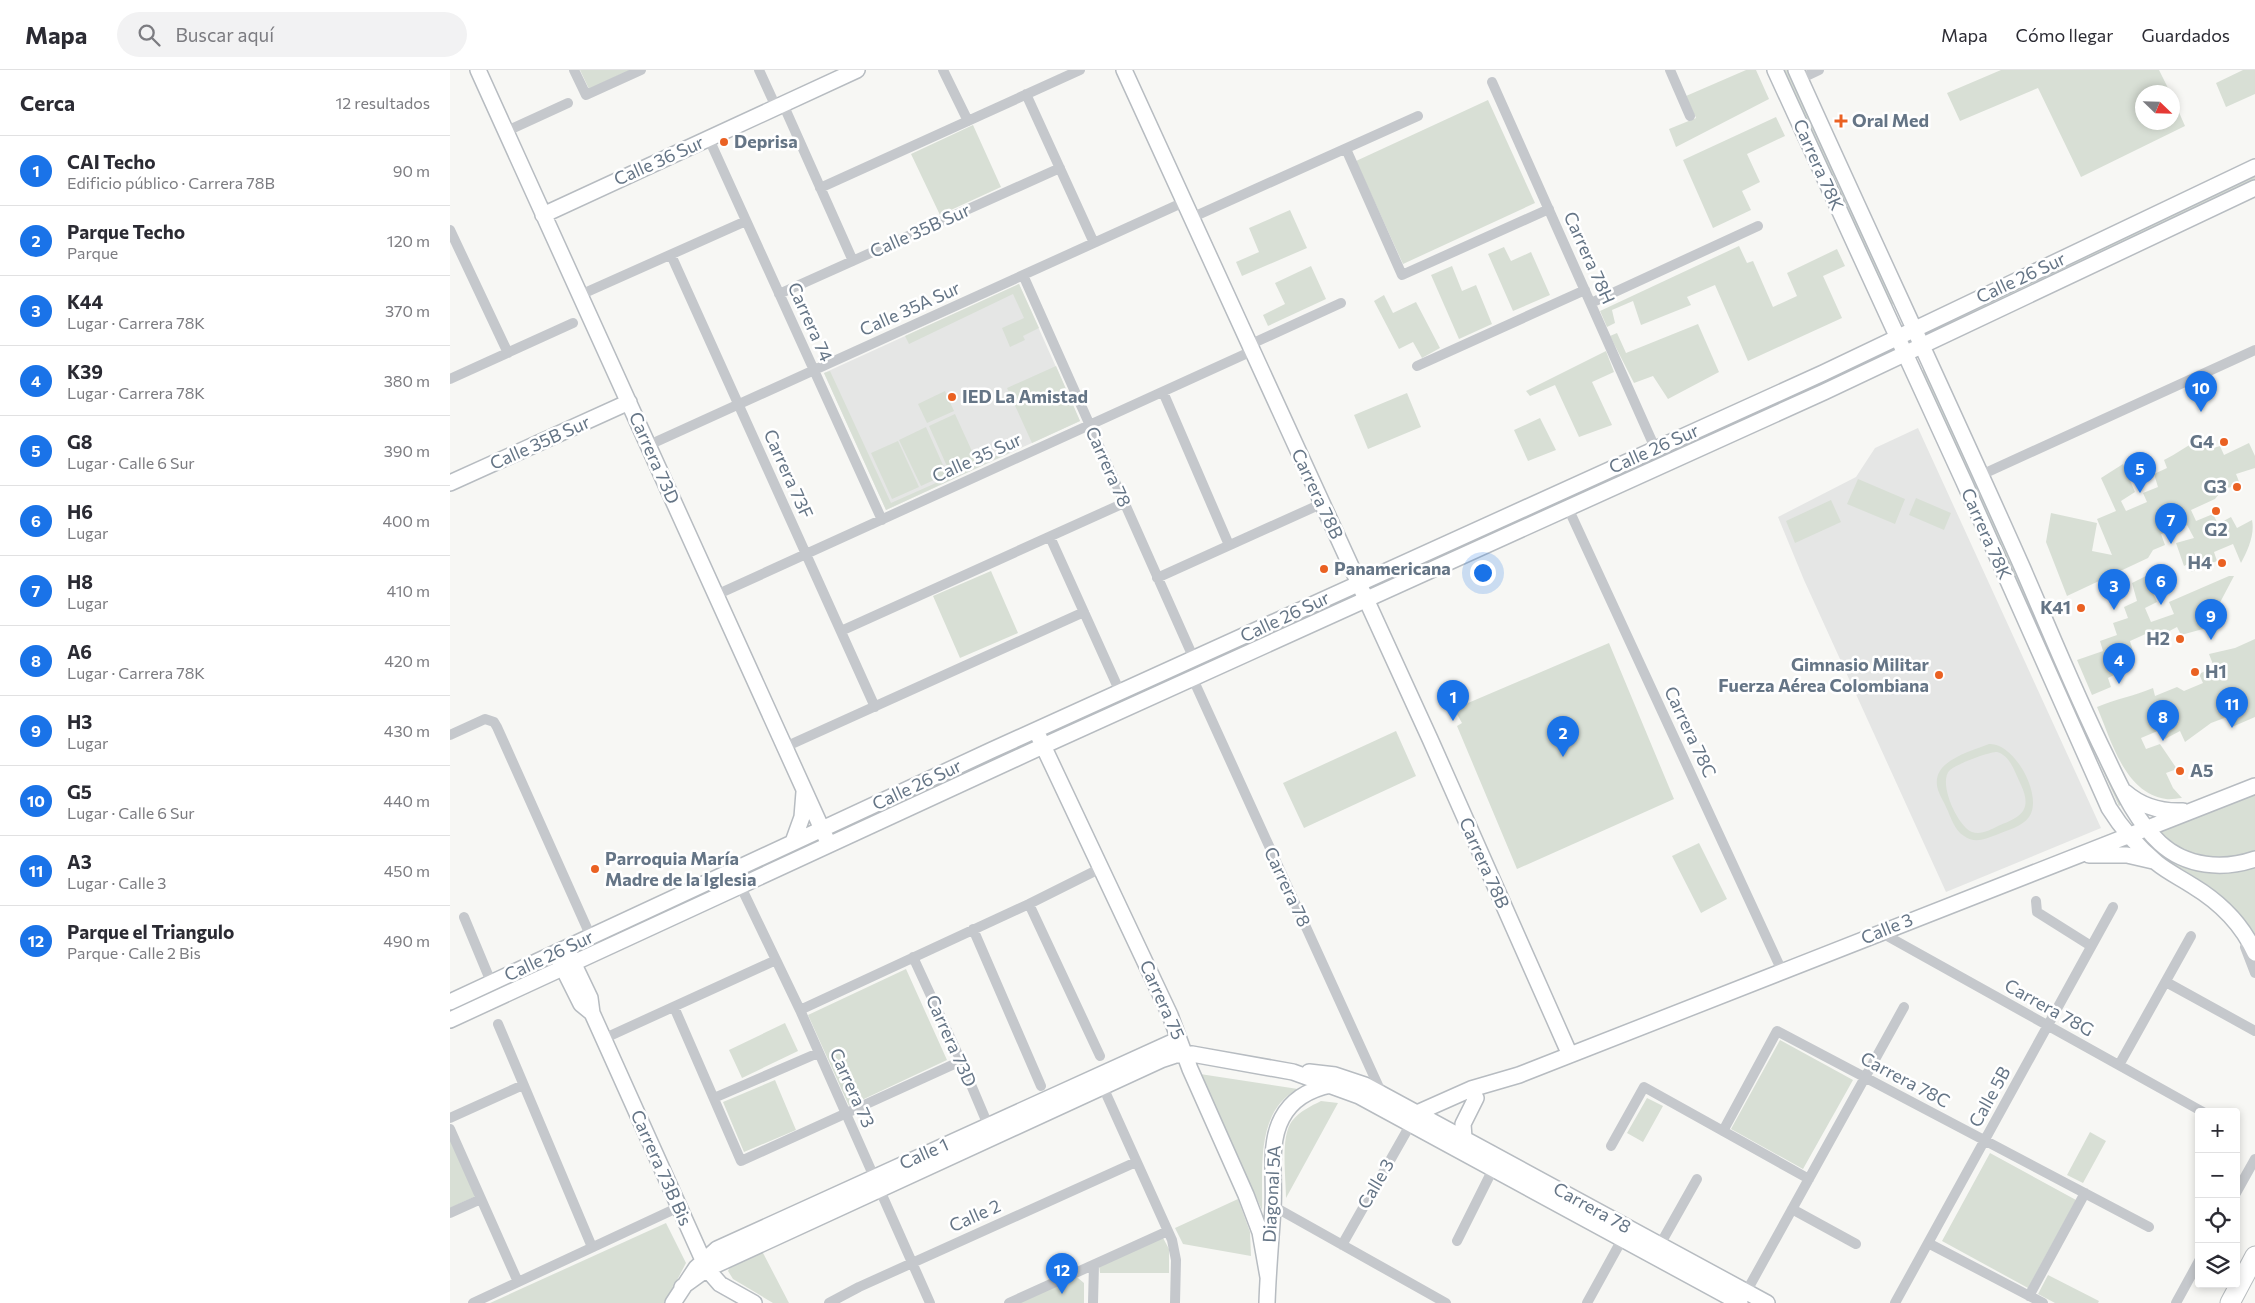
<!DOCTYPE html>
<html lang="es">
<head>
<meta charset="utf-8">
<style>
  body { margin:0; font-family:Commissioner,sans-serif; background:#f2f2f3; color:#2b2b33 }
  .controls { position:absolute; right:15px; bottom:15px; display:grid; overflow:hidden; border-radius:5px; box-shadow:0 2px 8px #0003 }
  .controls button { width:45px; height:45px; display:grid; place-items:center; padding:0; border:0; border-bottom:1px solid #e1e1e2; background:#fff; color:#2b2b33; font:25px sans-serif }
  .compass { position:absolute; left:1685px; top:15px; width:45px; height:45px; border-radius:50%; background:#fff; box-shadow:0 2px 8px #0003; rotate:113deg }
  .you { position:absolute; left:1032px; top:502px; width:18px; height:18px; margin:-12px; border:4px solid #fff; border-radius:50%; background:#1a73e8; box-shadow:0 0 0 8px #1a73e833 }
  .badge { display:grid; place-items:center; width:32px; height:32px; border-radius:50%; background:#1a73e8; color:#fff; font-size:16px; font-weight:700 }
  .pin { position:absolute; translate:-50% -41px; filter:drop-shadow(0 1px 2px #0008) }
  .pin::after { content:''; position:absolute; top:26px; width:18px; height:15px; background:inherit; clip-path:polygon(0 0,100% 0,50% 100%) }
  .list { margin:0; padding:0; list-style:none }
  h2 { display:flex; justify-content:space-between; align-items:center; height:65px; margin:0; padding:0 20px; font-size:21px }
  h2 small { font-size:16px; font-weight:400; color:#7c7c81 }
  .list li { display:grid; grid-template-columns:32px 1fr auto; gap:15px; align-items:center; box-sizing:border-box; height:70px; padding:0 20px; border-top:1px solid #e1e1e2 }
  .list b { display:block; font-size:19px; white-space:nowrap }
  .list p { margin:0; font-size:16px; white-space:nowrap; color:#7c7c81 }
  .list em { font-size:16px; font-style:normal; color:#7c7c81 }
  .icon { flex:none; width:28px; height:28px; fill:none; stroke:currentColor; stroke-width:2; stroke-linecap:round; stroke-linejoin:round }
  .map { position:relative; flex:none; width:1805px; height:1233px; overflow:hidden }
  header { display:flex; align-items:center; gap:30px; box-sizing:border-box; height:70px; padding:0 25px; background:#fff; border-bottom:1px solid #e1e1e2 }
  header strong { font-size:24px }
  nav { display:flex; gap:28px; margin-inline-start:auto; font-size:18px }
  .search { width:350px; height:45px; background:#f2f2f3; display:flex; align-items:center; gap:12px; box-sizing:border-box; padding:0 18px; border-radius:28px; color:#7c7c81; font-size:19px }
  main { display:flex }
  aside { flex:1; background:#fff }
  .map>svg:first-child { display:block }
</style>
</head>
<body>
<header>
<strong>Mapa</strong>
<div class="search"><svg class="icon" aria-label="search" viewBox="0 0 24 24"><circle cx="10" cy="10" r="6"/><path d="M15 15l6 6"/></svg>Buscar aquí</div>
<nav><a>Mapa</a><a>Cómo llegar</a><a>Guardados</a></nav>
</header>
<main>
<aside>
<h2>Cerca<small>12 resultados</small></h2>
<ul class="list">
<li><span class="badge">1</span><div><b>CAI Techo</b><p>Edificio público · Carrera 78B</p></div><em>90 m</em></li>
<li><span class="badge">2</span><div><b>Parque Techo</b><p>Parque</p></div><em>120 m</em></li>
<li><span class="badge">3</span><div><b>K44</b><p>Lugar · Carrera 78K</p></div><em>370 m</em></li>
<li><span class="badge">4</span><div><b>K39</b><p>Lugar · Carrera 78K</p></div><em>380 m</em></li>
<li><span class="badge">5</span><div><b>G8</b><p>Lugar · Calle 6 Sur</p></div><em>390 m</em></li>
<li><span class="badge">6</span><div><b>H6</b><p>Lugar</p></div><em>400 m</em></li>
<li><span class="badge">7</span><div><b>H8</b><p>Lugar</p></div><em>410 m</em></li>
<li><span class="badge">8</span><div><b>A6</b><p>Lugar · Carrera 78K</p></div><em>420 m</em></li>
<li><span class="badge">9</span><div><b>H3</b><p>Lugar</p></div><em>430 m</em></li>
<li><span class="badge">10</span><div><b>G5</b><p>Lugar · Calle 6 Sur</p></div><em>440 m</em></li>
<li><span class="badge">11</span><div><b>A3</b><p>Lugar · Calle 3</p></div><em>450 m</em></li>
<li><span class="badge">12</span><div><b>Parque el Triangulo</b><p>Parque · Calle 2 Bis</p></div><em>490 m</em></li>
</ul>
</aside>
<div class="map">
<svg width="1805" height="1233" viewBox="0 0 1805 1233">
  <rect width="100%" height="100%" fill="#f7f7f4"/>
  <!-- built -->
  <path fill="#e5e6e5" d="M569,214L630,351L436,440L374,303Z
    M1468,358L1651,758L1496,822L1354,510L1328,447L1406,407L1425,378Z"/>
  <!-- green -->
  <path fill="#d8dfd5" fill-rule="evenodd" d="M130,0H180L139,19Z
    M1296,0H1306L1319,29L1226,77L1219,59L1246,48L1236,26Z
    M1331,0H1340L1446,232L1440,236Z
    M1551,0H1709L1720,22H1692V52H1722L1723,29L1735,56L1631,107L1588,18L1510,51L1497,23Z
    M1793,0H1805V24L1776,37L1766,13Z
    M1038,30L1085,133L953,194L906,91Z
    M1326,47L1335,66L1297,84L1310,112L1292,121L1301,140L1263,158L1233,90Z
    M523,55L551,117L490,145L461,84Z
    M1805,103V110L1491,260L1488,254Z
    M840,140L857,178L792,206L786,192L809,182L799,158Z
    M1289,176L1297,193L1303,191L1323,237L1347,226L1337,203L1387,179L1395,196L1373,206L1392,248L1298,291L1265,215L1237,227L1241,235L1191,255L1183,231L1162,240L1165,253L1157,257L1150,241Z
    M1054,177L1061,191L1081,182L1100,225L1063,241L1038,184Z
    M861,196L876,229L818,256L813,245L835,234L825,213Z
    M1002,196L1012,221L1026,215L1042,254L1009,269L981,205Z
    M569,214L589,258L573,266L575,270L560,277L552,258L574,248L563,224L459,274L455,266Z
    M934,225L943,243L966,232L990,278L972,288L963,272L949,279L924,231Z
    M1248,254L1269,302L1218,329L1203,306L1184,313L1160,266L1167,263L1176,283Z
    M1156,281L1164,302L1142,312L1162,355L1129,367L1105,315L1080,326L1076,321Z
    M1429,282L1432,289L944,512L940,505Z
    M606,296L630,351L582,373L557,318Z
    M1476,299L1674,733L1669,736L1469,302Z
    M380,301L441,433L558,381L559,383L436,440L374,303Z
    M495,321L504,341L477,353L468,334Z
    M957,323L971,357L918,379L904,345Z
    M505,344L526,390L500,403L479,356Z
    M1090,348L1106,380L1078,391L1064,360Z
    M476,357L497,404L471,416L449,370Z
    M1751,369L1757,380L1770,376L1774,385L1799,373L1805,386V398L1786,404L1790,414L1772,420L1765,429L1741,440L1746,451L1763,444L1768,454L1781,447L1787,458L1802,450C1805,464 1798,480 1791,493L1783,474L1764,482L1767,491L1741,502L1738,494L1734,496L1726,473L1744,468L1737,455L1711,464L1715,475L1703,480L1698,488L1617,526L1596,472L1601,443L1647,453L1642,481L1662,485L1647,449L1666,441L1651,408L1673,394L1685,422L1671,431L1676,441L1697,432L1693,423L1708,417L1704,404L1717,398L1714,390C1727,384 1737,375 1751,369Z
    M448,371L469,417L442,429L421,383Z
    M1408,409L1455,429L1445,454L1397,434Z
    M1466,428L1501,443L1494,460L1459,445Z
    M1381,430L1391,452L1345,473L1336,451Z
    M541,501L568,563L510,588L483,526Z
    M1696,506L1707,532L1695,538L1701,552L1724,544L1719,532L1779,506H1784L1765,542L1775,553L1731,565L1727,557L1706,568L1700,562L1680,571L1683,581L1664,591L1668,603L1658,608L1661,617L1642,625L1627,590L1653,581L1650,571L1667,565L1663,553L1678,548L1674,537L1687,531L1682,513Z
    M1805,569V647L1782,657L1777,647L1761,653L1735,672L1730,661L1715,669L1710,660L1691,668L1696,679L1710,674L1727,699L1716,703L1723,718L1732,728C1727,728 1721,730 1716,729C1674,723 1661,669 1647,637C1666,629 1684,626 1703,618L1705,626L1727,617L1734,621L1753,613L1749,604L1764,597L1759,584L1785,578Z
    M1159,573L1224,729L1067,799L1007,656L1012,653L1004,639Z
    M946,661L966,706L854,758L833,713Z
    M1539,674C1564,672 1594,726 1579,747C1572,757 1557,760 1546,765C1535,769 1525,774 1514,766C1504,760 1501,747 1496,737C1494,732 1490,726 1488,720C1479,691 1520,682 1539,674ZM1547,682C1561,686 1565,703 1571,715C1583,741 1570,747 1548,756C1540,760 1531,765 1522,762C1508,757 1487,712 1500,700C1507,694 1538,682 1547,682Z
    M1805,720V784C1796,786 1784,791 1774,791C1746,791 1725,775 1704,759Z
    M1249,773L1277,829L1251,843L1222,786Z
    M1724,790L1805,794V869C1784,829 1760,816 1722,793Z
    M456,899L497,990L399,1036L358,945Z
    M335,953L348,981L292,1008L279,980Z
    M1330,970L1403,1010L1353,1099L1281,1059Z
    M750,1004L848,1019C805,1041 813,1099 812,1140Z
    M325,1010L346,1060L294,1082L273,1032Z
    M1197,1028L1213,1036L1193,1072L1177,1063Z
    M871,1031L888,1033L836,1128C836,1107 830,1067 842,1051C850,1041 861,1036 871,1031Z
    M1640,1062L1656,1071L1633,1113L1617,1105Z
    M0,1068L26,1126L0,1138Z
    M1540,1083L1626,1130L1578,1218L1492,1171Z
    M788,1129L800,1162L801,1186L733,1174L725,1158Z
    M216,1153L236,1193L215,1233H40Z
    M712,1166L719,1179V1203H650L649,1195Z
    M312,1181L339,1233H323L283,1209L278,1201L280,1197Z
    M1598,1205L1649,1231L1648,1233H1605L1588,1224Z
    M624,1208H628L634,1213V1233H568Z"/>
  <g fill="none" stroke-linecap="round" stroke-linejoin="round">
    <!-- secondary casing -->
    <g stroke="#b7bcc1" stroke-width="18">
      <path id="secondary" d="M28,0L376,768
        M674,0L980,669L1120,985
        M1325,0L1514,412L1659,738C1672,759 1688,777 1707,793C1718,802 1731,808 1743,816C1771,833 1792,854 1805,883
        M1346,0C1421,167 1499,332 1573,499C1600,561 1625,623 1655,684C1670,715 1684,749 1710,773C1736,797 1773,800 1805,789
        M93,145L407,0
        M0,413L179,332
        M589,667L720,945L740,999L796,1125L810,1162L818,1207
        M1675,722C1691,736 1712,742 1733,741
        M343,772L352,747L354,722
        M1639,785H1677L1703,791
        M119,884L140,928L142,943L257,1199L270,1214L304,1233
        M109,890L131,934L142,943
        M0,932L542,680L1373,303L1805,97
        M0,950L593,676L1374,322L1805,118
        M859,1002L885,1005L915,1015L1317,1233
        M967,1043L1021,1019L1069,1005L1805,716
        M1014,1068L1013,1054L1026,1028
        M232,1217L257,1199L711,990L726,985L742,984L843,1002L909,1026L1290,1233
        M223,1233L246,1198L267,1179L729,969
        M817,1233C818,1201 821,1170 823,1138C825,1109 818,1074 832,1048C842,1029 861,1019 881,1015"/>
    </g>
    <!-- highway casing -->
    <g stroke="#b7bbbe" stroke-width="21">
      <path id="highway" d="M1780,1233L1805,1186"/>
    </g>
    <!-- street -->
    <path stroke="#c5c8cc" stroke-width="10" d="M124,0L136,25L191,0
      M309,0L326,37
      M493,0L518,51
      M1220,0L1240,46
      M1350,9L1369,0
      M1042,12L1205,378
      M576,24L644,173
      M333,34L403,191
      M55,62L118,33
      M259,69L432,450
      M896,79L952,205L1099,139
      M370,118L630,0
      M741,148L968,46
      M0,160L58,283
      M221,185L425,637
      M573,205L744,589
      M329,224L610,98
      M130,225L296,151
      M1141,233L1308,156
      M799,275L891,233
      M967,296L1135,220
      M0,309L123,253
      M713,322L779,475
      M199,375L734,132
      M1531,405L1805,280
      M1118,438L1332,901
      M600,467L670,622
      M707,508L871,434
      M266,525L802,281
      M391,561L674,433
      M743,609L932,1024
      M0,665L35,649L44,652L47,657L141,867
      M335,677L634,542
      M291,817L350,940L480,1233
      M1586,831L1587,842L1641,876
      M579,834L650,986
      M14,847L41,912
      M523,859L591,1016
      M1430,862L1753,1042
      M1795,877L1805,903
      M463,887L511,991L538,1055
      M1716,912L1805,961
      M224,937L291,1091L511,991
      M350,940L579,834L651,798
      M48,954L142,1177
      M153,969L326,890
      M1669,995L1741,866
      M653,1017L722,1170L726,1190L725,1233
      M264,1028L368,983
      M0,1048L73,1015
      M0,1059L68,1212
      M1273,1061L1327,961L1699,1157
      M1161,1076L1194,1017L1359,1109
      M1786,1123L1805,1089
      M823,1136L996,1233
      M1342,1139L1406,1174
      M0,1143L31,1129
      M1007,1171L1043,1099
      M1478,1173L1593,1233
      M892,1175L963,1050
      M1207,1180L1247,1109
      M1294,1226L1454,937
      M1579,1226L1635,1123
      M23,1233L229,1137
      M379,1233L409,1217L686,1092
      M559,1233L718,1161
      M643,1233L644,1195
      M1137,1233L1175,1164
      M1445,1233L1663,837
      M1726,1233L1749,1191"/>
    <!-- secondary -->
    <use href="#secondary" stroke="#fff" stroke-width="15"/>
    <!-- highway -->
    <use href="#highway" stroke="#fff" stroke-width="19"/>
  </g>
  <!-- markers -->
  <g fill="#ea6122" stroke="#fff" stroke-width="2">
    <path d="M1388.5 43.5h5v5h5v5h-5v5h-5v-5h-5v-5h5z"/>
    <circle cx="274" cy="72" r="5"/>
    <circle cx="502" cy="327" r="5"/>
    <circle cx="1774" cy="372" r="5"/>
    <circle cx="1787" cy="417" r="5"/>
    <circle cx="1766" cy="441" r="5"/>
    <circle cx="1772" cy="493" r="5"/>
    <circle cx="874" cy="499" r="5"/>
    <circle cx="1631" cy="538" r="5"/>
    <circle cx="1730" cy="569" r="5"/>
    <circle cx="1745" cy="602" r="5"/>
    <circle cx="1489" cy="605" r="5"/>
    <circle cx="1730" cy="701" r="5"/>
    <circle cx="145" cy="799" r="5"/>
  </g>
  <g text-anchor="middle" stroke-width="5" stroke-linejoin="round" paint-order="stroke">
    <!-- poi labels -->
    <g font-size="18" font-weight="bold" fill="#657586" stroke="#fff" text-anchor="start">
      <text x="1402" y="57">Oral Med</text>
      <text x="284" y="78">Deprisa</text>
      <text x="512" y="333">IED La Amistad</text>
      <text x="1764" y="378" text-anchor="end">G4</text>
      <text x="1777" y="423" text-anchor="end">G3</text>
      <text x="1766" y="466" text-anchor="middle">G2</text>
      <text x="1762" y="499" text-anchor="end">H4</text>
      <text x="884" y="505">Panamericana</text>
      <text x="1621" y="544" text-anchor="end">K41</text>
      <text x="1720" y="575" text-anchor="end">H2</text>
      <text x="1479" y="601" text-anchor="end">Gimnasio Militar<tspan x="1479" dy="21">Fuerza Aérea Colombiana</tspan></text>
      <text x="1755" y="608">H1</text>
      <text x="1740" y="707">A5</text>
      <text x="155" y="795">Parroquia María<tspan x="155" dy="21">Madre de la Iglesia</tspan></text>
    </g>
    <!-- street labels -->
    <g font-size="18" fill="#657586" stroke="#fff">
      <text transform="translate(209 91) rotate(-24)" y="6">Calle 36 Sur</text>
      <text transform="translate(1368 95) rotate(66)" y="6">Carrera 78K</text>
      <text transform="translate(470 161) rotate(-24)" y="6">Calle 35B Sur</text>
      <text transform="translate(1139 188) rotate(66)" y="6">Carrera 78H</text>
      <text transform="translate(1571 208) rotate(-25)" y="6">Calle 26 Sur</text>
      <text transform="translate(460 239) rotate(-24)" y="6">Calle 35A Sur</text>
      <text transform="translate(360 252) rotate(66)" y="6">Carrera 74</text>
      <text transform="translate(90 373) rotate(-24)" y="6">Calle 35B Sur</text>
      <text transform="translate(1204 379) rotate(-24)" y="6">Calle 26 Sur</text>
      <text transform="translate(204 388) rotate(66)" y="6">Carrera 73D</text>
      <text transform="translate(527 388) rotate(-24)" y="6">Calle 35 Sur</text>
      <text transform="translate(658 397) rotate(66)" y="6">Carrera 78</text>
      <text transform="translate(338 404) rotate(66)" y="6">Carrera 73F</text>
      <text transform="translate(867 424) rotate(65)" y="6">Carrera 78B</text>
      <text transform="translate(1536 464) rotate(66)" y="6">Carrera 78K</text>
      <text transform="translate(835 547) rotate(-25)" y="6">Calle 26 Sur</text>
      <text transform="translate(1240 662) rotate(65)" y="6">Carrera 78C</text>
      <text transform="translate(467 715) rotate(-25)" y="6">Calle 26 Sur</text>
      <text transform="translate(1034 793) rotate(66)" y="6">Carrera 78B</text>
      <text transform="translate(837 817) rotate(65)" y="6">Carrera 78</text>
      <text transform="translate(1437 859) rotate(-22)" y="6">Calle 3</text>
      <text transform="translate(99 886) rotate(-25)" y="6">Calle 26 Sur</text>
      <text transform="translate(712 930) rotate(66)" y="6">Carrera 75</text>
      <text transform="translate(1599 938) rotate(29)" y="6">Carrera 78G</text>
      <text transform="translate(501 971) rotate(66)" y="6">Carrera 73D</text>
      <text transform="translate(1455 1010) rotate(28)" y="6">Carrera 78C</text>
      <text transform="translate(402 1018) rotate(66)" y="6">Carrera 73</text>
      <text transform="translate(1540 1027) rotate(-61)" y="6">Calle 5B</text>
      <text transform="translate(474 1084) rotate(-24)" y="6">Calle 1</text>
      <text transform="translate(211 1098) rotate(66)" y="6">Carrera 73B Bis</text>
      <text transform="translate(926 1114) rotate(-60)" y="6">Calle 3</text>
      <text transform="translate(822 1124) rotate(-87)" y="6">Diagonal 5A</text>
      <text transform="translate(1142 1138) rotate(29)" y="6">Carrera 78</text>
      <text transform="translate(525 1146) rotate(-24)" y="6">Calle 2</text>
    </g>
  </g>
</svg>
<div class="controls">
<button>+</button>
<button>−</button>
<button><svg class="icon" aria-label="locate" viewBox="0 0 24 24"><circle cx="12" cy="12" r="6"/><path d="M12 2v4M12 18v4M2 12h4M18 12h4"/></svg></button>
<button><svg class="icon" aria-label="layers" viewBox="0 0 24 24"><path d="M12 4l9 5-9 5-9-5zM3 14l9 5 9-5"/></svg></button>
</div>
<svg class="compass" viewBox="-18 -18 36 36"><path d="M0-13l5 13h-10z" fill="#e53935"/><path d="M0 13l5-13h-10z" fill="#7c7c81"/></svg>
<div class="you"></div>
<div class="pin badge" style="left:1003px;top:651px">1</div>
<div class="pin badge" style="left:1113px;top:687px">2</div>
<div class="pin badge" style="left:1664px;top:540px">3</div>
<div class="pin badge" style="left:1669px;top:614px">4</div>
<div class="pin badge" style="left:1690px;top:423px">5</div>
<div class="pin badge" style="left:1711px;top:535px">6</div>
<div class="pin badge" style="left:1721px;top:474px">7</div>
<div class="pin badge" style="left:1713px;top:671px">8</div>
<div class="pin badge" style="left:1761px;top:570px">9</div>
<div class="pin badge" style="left:1751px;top:342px">10</div>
<div class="pin badge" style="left:1782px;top:658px">11</div>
<div class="pin badge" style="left:612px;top:1224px">12</div>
</div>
</main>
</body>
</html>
